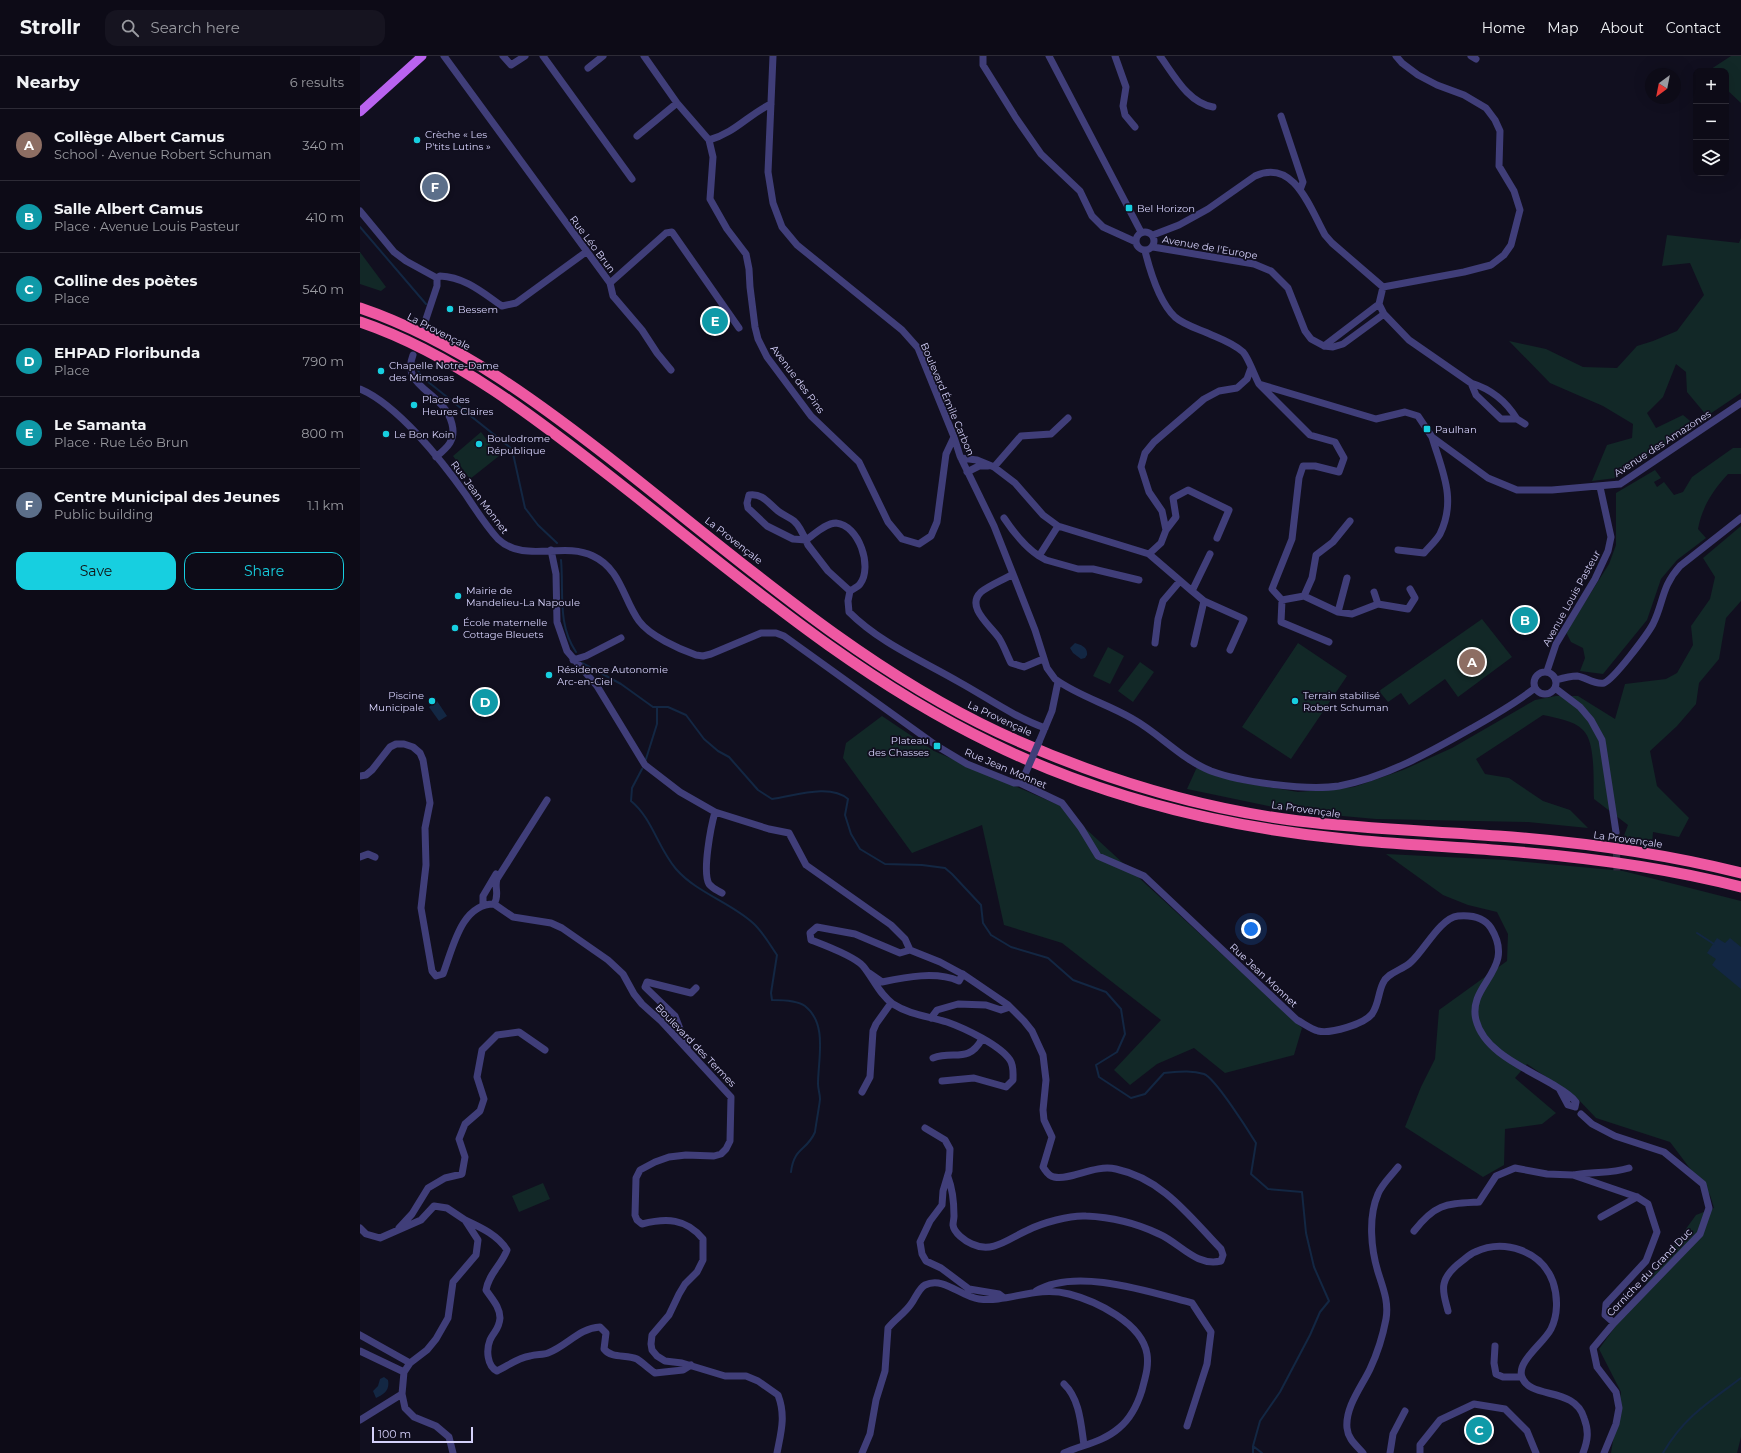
<!DOCTYPE html>
<html lang="en">
<head>
<meta charset="utf-8">
<style>
  body { margin:0; font-family:Montserrat,sans-serif; background:#161420; color:#f1f3f6 }
  .controls { position:absolute; right:12px; top:12px; display:grid; overflow:hidden; border-radius:8px; box-shadow:0 4px 16px #0002 }
  .controls button { width:36px; height:36px; display:grid; place-items:center; padding:0; border:0; border-bottom:1px solid #2d2b36; background:#0d0b17; color:#f1f3f6; font:20px sans-serif }
  .compass { position:absolute; left:1285px; top:12px; width:36px; height:36px; border-radius:50%; background:#0d0b17; box-shadow:0 4px 16px #0002; rotate:212deg }
  .scale { position:absolute; left:12px; bottom:10px; width:101px; box-sizing:border-box; padding-left:4px; border:2px solid #d5d1fa; border-top:0; font-size:11px; line-height:14px; white-space:nowrap; color:#d5d1fa; -webkit-text-stroke:3px #110f1f; paint-order:stroke }
  .you { position:absolute; left:891px; top:873px; width:14px; height:14px; margin:-10px; border:3px solid #fff; border-radius:50%; background:#1a73e8; box-shadow:0 0 0 6px #1a73e833 }
  .badge { display:grid; place-items:center; width:26px; height:26px; border-radius:50%; background:#17cfe0; color:#fff; font-size:13px; font-weight:700 }
  .pin { position:absolute; translate:-50% -50%; border:2px solid #fff; box-shadow:0 1px 4px #0006 }
  .list { margin:0; padding:0; list-style:none }
  h2 { display:flex; justify-content:space-between; align-items:center; height:52px; margin:0; padding:0 16px; font-size:17px }
  h2 small { font-size:13px; font-weight:400; color:#9a9ba1 }
  .list li { display:grid; grid-template-columns:26px 1fr auto; gap:12px; align-items:center; box-sizing:border-box; height:72px; padding:0 16px; border-top:1px solid #2d2b36 }
  .list b { display:block; font-size:15px; white-space:nowrap }
  .list p { margin:0; font-size:13px; white-space:nowrap; color:#9a9ba1 }
  .list em { font-size:13px; font-style:normal; color:#9a9ba1 }
  .actions { display:flex; gap:8px; padding:12px 16px }
  .actions a { flex:1; padding:9px 0; border:1px solid #17cfe0; border-radius:12px; text-align:center; font-size:14px; color:#17cfe0 }
  .actions .main { background:#17cfe0; color:#111 }
  .icon { flex:none; width:22px; height:22px; fill:none; stroke:currentColor; stroke-width:2; stroke-linecap:round; stroke-linejoin:round }
  .map { position:relative; flex:none; width:1381px; height:1397px; overflow:hidden }
  header { display:flex; align-items:center; gap:24px; box-sizing:border-box; height:56px; padding:0 20px; background:#0d0b17; border-bottom:1px solid #2d2b36 }
  header strong { font-size:19px }
  nav { display:flex; gap:22px; margin-inline-start:auto; font-size:14px }
  .search { width:280px; height:36px; background:#161420; display:flex; align-items:center; gap:10px; box-sizing:border-box; padding:0 14px; border-radius:12px; color:#9a9ba1; font-size:15px }
  main { display:flex }
  aside { flex:1; background:#0d0b17 }
  .map>svg:first-child { display:block }
</style>
</head>
<body>
<header>
<strong>Strollr</strong>
<div class="search"><svg class="icon" aria-label="search" viewBox="0 0 24 24"><circle cx="10" cy="10" r="6"/><path d="M15 15l6 6"/></svg>Search here</div>
<nav><a>Home</a><a>Map</a><a>About</a><a>Contact</a></nav>
</header>
<main>
<aside>
<h2>Nearby<small>6 results</small></h2>
<ul class="list">
<li><span class="badge" style="background:#8d6e63">A</span><div><b>Collège Albert Camus</b><p>School · Avenue Robert Schuman</p></div><em>340 m</em></li>
<li><span class="badge" style="background:#0f9aa8">B</span><div><b>Salle Albert Camus</b><p>Place · Avenue Louis Pasteur</p></div><em>410 m</em></li>
<li><span class="badge" style="background:#0f9aa8">C</span><div><b>Colline des poètes</b><p>Place</p></div><em>540 m</em></li>
<li><span class="badge" style="background:#0f9aa8">D</span><div><b>EHPAD Floribunda</b><p>Place</p></div><em>790 m</em></li>
<li><span class="badge" style="background:#0f9aa8">E</span><div><b>Le Samanta</b><p>Place · Rue Léo Brun</p></div><em>800 m</em></li>
<li><span class="badge" style="background:#5c6f8a">F</span><div><b>Centre Municipal des Jeunes</b><p>Public building</p></div><em>1.1 km</em></li>
</ul>
<div class="actions"><a class="main">Save</a><a>Share</a></div>
</aside>
<div class="map">
<svg width="1381" height="1397" viewBox="0 0 1381 1397">
  <rect width="100%" height="100%" fill="#110f1f"/>
  <!-- green -->
  <path fill="#122827" d="M1371,0H1381V47L1366,33V15H1348Z
    M1307,179L1379,187L1381,182V337L1347,360L1327,336L1326,316L1316,308L1303,341L1287,357L1296,372L1323,359L1335,369L1256,422L1232,425L1247,389L1272,382L1273,368L1243,350L1190,327L1149,285L1186,293L1223,311L1257,312L1277,290L1293,285L1317,275L1344,239L1330,207L1302,210Z
    M0,196L26,231L21,235L0,228Z
    M121,376L139,400L110,423L93,400Z
    M1373,392H1381V418H1368C1353,434 1342,451 1338,473L1346,482L1317,504L1301,523L1287,564L1243,618L1220,615L1225,602L1223,592L1211,586L1206,576L1249,508L1256,489V437L1295,414L1301,422L1294,426L1297,431L1304,426L1314,439L1323,436L1332,421Z
    M1381,470V545L1366,562L1359,603L1339,627L1336,648L1317,670L1290,695L1297,730L1329,762L1319,781L1293,776L1292,787L1263,782L1268,769L1234,743C1233,726 1236,686 1223,674C1213,664 1196,662 1183,659L1116,703L1125,718L1149,722L1183,745L1210,754L1228,772L1168,766L1016,763L937,756L827,733L837,711L878,726L938,736L994,731L1043,714L1092,692L1175,644L1196,640H1218L1255,663L1265,628L1306,623L1317,617L1333,589L1331,570L1350,543L1355,521L1343,502Z
    M1122,563L1152,601L1098,641L1085,623L1049,649L1041,637L1028,646L1019,635Z
    M938,587L987,620L931,703L882,671Z
    M748,591L764,600L750,628L733,620Z
    M780,606L794,616L773,646L758,635Z
    M522,660L574,695L701,750L942,972L934,999L865,1017L834,992L797,1008L770,1029L754,1014L801,964L702,887L644,869L622,769L552,797L483,702L486,687Z
    M1026,798L1146,804L1263,815L1381,845V1381L1377,1397H1251L1261,1336L1239,1293L1336,1159L1354,1152L1350,1139L1310,1086L1236,1062L1217,1042L1167,1008L1155,1022L1196,1057L1182,1068L1145,1073L1144,1109L1123,1121L1045,1071L1061,1031L1075,1003L1079,954L1147,905L1148,878L1137,856L1108,849L1083,839Z
    M183,1127L190,1143L159,1156L152,1140Z"/>
  <!-- water -->
  <path fill="#132743" d="M715,587C721,589 728,591 727,599L725,602L721,603L713,597L710,592Z
    M77,645L87,660L79,665L69,651Z
    M1357,882L1365,887L1370,882L1381,891V933L1352,909L1356,903L1347,897Z
    M24,1321L28,1324C30,1334 24,1338 16,1342L13,1335L18,1330L20,1323Z"/>
  <g fill="none" stroke-linecap="round" stroke-linejoin="round">
    <!-- stream -->
    <path stroke="#132743" stroke-width="2" d="M0,171L66,248
      M54,308L62,321L152,393L165,452L178,469L197,487
      M201,504C204,536 197,568 216,596
      M222,607L261,628L293,651H308L326,659L344,683L358,695L369,701L398,734L412,743C434,740 470,727 488,743L485,759L491,778L500,793L525,808L562,809L585,812L592,818L621,849L623,867L631,879L651,891L688,902L713,924L746,936L761,953L765,978L757,996L736,1009L739,1021L771,1042L785,1038L804,1017C817,1016 831,1014 844,1018C855,1022 888,1074 896,1087L891,1118L908,1133L942,1136L946,1177L954,1211L969,1245L960,1256L950,1279L920,1336L900,1365L893,1390V1397
      M286,703L297,668V651
      M282,713L272,732L271,745C292,762 298,792 316,813C337,837 370,846 393,867C403,876 410,889 417,899L411,937L412,944C421,944 437,944 445,950C468,968 458,1003 458,1028C458,1033 460,1038 460,1043C460,1046 455,1074 455,1076C447,1095 434,1091 431,1116
      M1337,877L1354,888
      M893,1390L902,1397
      M1303,1397C1324,1361 1349,1346 1381,1322"/>
    <!-- minor-tunnel -->
    <path stroke="#2e2c40" stroke-width="7" stroke-dasharray="7 3.5" stroke-linecap="butt" d="M1256,776L1257,818"/>
    <!-- minor -->
    <path stroke="#403e79" stroke-width="7" d="M84,0L250,227L253,240L282,274L297,297L311,314
      M143,0L151,9L165,0
      M183,0L272,123
      M284,0L317,47L349,84L353,101L350,143L367,173L386,198L389,213L390,231L395,271L398,283L407,301L451,360L499,406L528,466L542,483L559,488L571,480L577,466L586,398L594,381
      M413,0L408,116L413,147L422,171L437,189L542,274L558,292L594,381L600,400L634,470L653,518L675,574L687,612L695,623C718,640 748,648 773,663C800,678 821,703 851,715C881,726 946,735 979,730C1027,721 1072,695 1114,671C1135,659 1156,647 1175,632
      M623,0V9L656,62L681,98L720,135L732,160L743,171L776,186
      M689,0L781,176
      M755,0L766,31L763,50L765,59L775,71
      M800,0C814,19 828,47 853,51
      M1111,0L1116,3
      M228,12L243,0
      M921,60L943,126L940,134
      M277,80L317,47
      M349,84C375,77 389,58 411,48
      M0,155L34,196L46,205L77,222V230L64,269
      M776 185a9 9 0 1 1 18 0a9 9 0 1 1-18 0Z
      M793,179L819,169L848,153L895,120C934,102 950,152 965,179L972,187L1023,231L1019,248L1024,258
      M793,191L894,208L911,215L928,232L945,275L951,283L964,290L973,291L983,288L1024,258L1049,284L1111,327L1116,339L1141,363H1157L1165,368
      M785,195C790,215 799,246 815,261C823,268 835,272 845,276C858,282 872,286 883,296C888,301 895,321 899,328L1016,363L1045,356L1058,360L1072,381L1128,422L1157,434H1192L1260,428L1381,347
      M77,222L80,220C105,221 123,237 142,250L156,247L226,196
      M250,227L306,177L312,176L379,272
      M1023,231L1104,216L1131,209L1144,199L1151,189L1160,154L1154,135L1139,110L1140,75L1135,64L1126,52L1104,39L1077,29L1058,19L1042,7L1036,0
      M964,290L1019,248
      M53,299C40,332 84,335 92,368C96,384 88,391 76,401
      M1111,327C1131,333 1146,345 1157,363
      M900,329L950,379L975,386L984,402L979,416L955,410H943L939,422L932,483L912,533L922,544L944,540L952,522L956,499L973,486L990,465
      M0,333C38,349 82,405 106,439C116,454 126,470 138,483C164,508 203,485 233,500C261,513 263,543 279,565C290,580 319,593 336,599L343,600L351,598L401,577H416L424,580L577,690L607,708L654,727H660L702,747L721,772L738,800L784,820L937,964C943,967 951,973 958,975C971,978 1004,968 1012,958C1019,948 1018,937 1023,927C1028,916 1043,914 1051,906C1064,895 1080,862 1098,860C1110,859 1124,861 1131,872C1157,914 1107,928 1116,964C1124,996 1165,1012 1192,1028C1200,1033 1210,1038 1216,1046L1215,1051L1208,1049L1200,1034
      M601,402L617,404L634,411L655,427L683,459L698,470L789,498L801,487L806,474L816,461L813,442L828,434L869,454L857,482
      M634,411L661,380L691,378L708,362
      M607,416L619,410H628
      M644,462C654,477 665,491 679,500L698,470
      M806,474L802,455L789,436L781,411L785,397L794,386L844,343L859,335L877,332L887,323L891,312
      M191,494L196,518L197,566L207,595L237,630L285,709L320,736L355,756L409,773L429,777L446,809L531,869L545,883L550,894
      M1038,494L1064,497C1069,491 1076,485 1080,478C1097,443 1082,415 1072,381
      M789,498L832,535L850,498
      M679,500L686,504L718,513H733L779,524
      M653,518C643,524 630,529 621,536C605,551 631,570 639,582C644,590 647,599 651,607L664,611L683,603
      M490,535L468,515L448,489C445,482 440,470 434,465C429,461 423,459 418,455C408,447 403,437 389,439L387,447L388,452L407,470L433,483L446,484C454,479 465,467 476,467C499,469 513,511 500,528C498,531 493,533 490,535L488,545L489,556C520,587 561,604 599,626C628,642 654,661 685,672
      M832,535L844,545L884,563L870,594
      M1014,536L1018,548
      M944,540L978,556L992,558L1018,548L1048,553L1055,542L1050,533
      M922,544L921,566L969,586
      M978,556L987,522
      M795,587L798,563L803,545L820,525
      M834,588L844,545
      M213,604L226,600L261,582
      M1187,615L1196,588L1235,523L1248,495L1251,481L1240,431
      M1174 627a11 11 0 1 1 22 0a11 11 0 1 1-22 0Z
      M1196,624C1203,622 1211,620 1217,620C1226,621 1234,629 1244,627C1254,623 1287,579 1293,568C1304,546 1301,531 1320,510L1381,462
      M1195,632L1220,651L1231,664L1242,684L1256,776
      M679,686L692,655L698,626
      M0,720L6,719L12,714L30,691L36,688H44L53,691L60,697L63,704L70,747L65,772L66,809L61,852L72,915L76,920L83,918C93,892 101,848 134,848L153,861L191,867L202,872L248,904L263,918L274,938L282,948L301,965L371,1041L370,1085L366,1093L361,1098L354,1100L326,1099L309,1101L295,1106L280,1114L276,1122L275,1159L277,1164L282,1168C306,1162 326,1162 343,1183V1204L337,1216L325,1228L319,1238L309,1259L292,1279L291,1288L292,1294L297,1300L305,1305L322,1307L365,1320H386L398,1325L418,1339C426,1360 421,1376 417,1397
      M355,756C351,770 342,816 349,828C353,833 357,834 362,837
      M0,801L8,798L15,801
      M123,848V840L136,818
      M134,848C140,839 134,832 137,823L187,744
      M550,894L580,906L604,919L648,949L664,965L672,975L683,999L686,1024L683,1054L684,1064L692,1081L683,1111C686,1115 688,1120 694,1121C711,1125 734,1108 756,1113C803,1123 830,1161 861,1193L863,1199L861,1205C836,1211 820,1187 799,1178C776,1167 751,1161 726,1160C710,1159 682,1167 668,1174C649,1182 633,1198 612,1188C605,1185 594,1177 593,1169C593,1166 594,1163 594,1160C594,1147 593,1134 588,1121
      M550,894L540,897L495,878L457,871L450,877L451,884C464,889 494,900 503,910C513,922 519,938 533,948C550,959 568,960 587,966C604,972 640,989 650,1004C654,1010 653,1017 653,1024L646,1031L614,1022L582,1025
      M509,917L522,926C546,921 576,915 599,925L603,918
      M571,962L577,954L598,948L626,949L641,954L650,951
      M327,991L315,960L285,931L287,926L331,937L336,932
      M573,1002C594,994 608,1008 622,983
      M502,1036L510,1021L513,975L516,968L531,947
      M1221,1058L1232,1068L1255,1080L1304,1096L1343,1128L1349,1152L1340,1178L1254,1267L1233,1292L1237,1311L1256,1336L1259,1352L1256,1368L1244,1397
      M565,1072L585,1084L590,1093L589,1115L583,1135L582,1149L570,1165L560,1186L562,1198L566,1205L581,1212L609,1233L639,1238L643,1241
      M1214,1119C1234,1115 1250,1118 1269,1112
      M1241,1161L1277,1141
      M105,1164C120,1171 138,1179 147,1194C141,1210 129,1217 126,1234C132,1243 140,1251 140,1262C139,1274 134,1275 130,1284C126,1294 127,1310 137,1315C148,1310 157,1302 170,1300C176,1298 183,1299 188,1297C207,1290 219,1272 240,1271L246,1277L244,1293C252,1303 266,1298 277,1303C283,1307 289,1313 295,1317L323,1314L331,1309
      M0,1172L6,1178L20,1182L61,1164L74,1150L87,1152L105,1164L118,1184L116,1199L93,1226L88,1262L76,1283L67,1294L50,1307L44,1316L42,1338L45,1352L54,1361L76,1370L89,1381L93,1397
      M39,1172L52,1158L68,1132L85,1122L102,1118L105,1101L99,1083L105,1068L120,1055L124,1043L117,1021L122,994L137,979L159,976L185,994
      M1054,1175C1076,1147 1086,1148 1119,1146L1136,1120L1155,1112L1187,1118L1213,1119L1277,1141L1288,1148L1297,1176L1286,1205L1246,1248L1245,1259L1254,1267
      M676,1235C716,1211 790,1236 832,1247L851,1276L847,1308L827,1370
      M1088,1255C1086,1246 1082,1237 1084,1228C1086,1218 1094,1211 1102,1205C1106,1202 1110,1198 1115,1196C1144,1182 1182,1195 1193,1226C1198,1241 1198,1259 1191,1273C1184,1287 1156,1306 1162,1321C1170,1344 1215,1330 1224,1362C1229,1375 1228,1384 1223,1397
      M0,1279L50,1307
      M1135,1290L1134,1307L1136,1318L1143,1321H1162
      M0,1295L44,1316
      M704,1328C720,1343 721,1369 724,1389
      M0,1364L42,1338
      M502,1397L510,1378L516,1344L525,1315L528,1272C535,1263 545,1257 551,1248C555,1243 559,1232 565,1229C584,1220 601,1241 619,1243C648,1247 676,1229 709,1238C736,1245 782,1267 787,1298C789,1311 785,1322 782,1334C778,1347 770,1363 759,1372C743,1386 722,1389 704,1397
      M1003,1397C996,1389 988,1383 987,1372C985,1351 1002,1330 1010,1313C1017,1298 1023,1279 1026,1263C1029,1246 1023,1232 1018,1216C1011,1193 1008,1161 1018,1138C1022,1128 1032,1119 1038,1111
      M1030,1397L1033,1378L1045,1355
      M1060,1397V1389L1080,1364L1114,1348L1145,1353L1167,1375L1176,1397"/>
    <!-- major -->
    <path stroke="#b963ef" stroke-width="9" d="M0,56L62,0"/>
    <!-- highway -->
    <path stroke="#ee58a2" stroke-width="11" d="M0,252C97,285 182,349 261,411C379,504 501,612 638,676C733,720 835,752 939,765C1005,773 1072,775 1138,780C1220,786 1301,797 1381,817
      M0,266C95,298 182,367 260,428C379,521 494,621 631,687C741,741 863,771 985,783C1038,789 1092,790 1146,795C1225,801 1304,811 1381,831"/>
    <!-- minor-bridge -->
    <path stroke="#403e79" stroke-width="7" d="M666,716L679,686"/>
  </g>
  <!-- markers -->
  <g fill="#17cfe0" stroke="#110f1f" stroke-width="1.5">
    <circle cx="57" cy="84" r="4"/>
    <rect x="765" y="148" width="8" height="8" rx="2"/>
    <circle cx="90" cy="253" r="4"/>
    <circle cx="21" cy="315" r="4"/>
    <circle cx="54" cy="349" r="4"/>
    <rect x="1063" y="369" width="8" height="8" rx="2"/>
    <circle cx="26" cy="378" r="4"/>
    <circle cx="119" cy="388" r="4"/>
    <circle cx="98" cy="540" r="4"/>
    <circle cx="95" cy="572" r="4"/>
    <circle cx="189" cy="619" r="4"/>
    <circle cx="72" cy="645" r="4"/>
    <circle cx="935" cy="645" r="4"/>
    <rect x="573" y="686" width="8" height="8" rx="2"/>
  </g>
  <g text-anchor="middle" stroke-width="3.5" stroke-linejoin="round" paint-order="stroke">
    <!-- poi labels -->
    <g font-size="10" fill="#d5d1fa" stroke="#110f1f" text-anchor="start">
      <text x="65" y="82">Crèche « Les<tspan x="65" dy="12">P'tits Lutins »</tspan></text>
      <text x="777" y="156">Bel Horizon</text>
      <text x="98" y="257">Bessem</text>
      <text x="29" y="313">Chapelle Notre-Dame<tspan x="29" dy="12">des Mimosas</tspan></text>
      <text x="62" y="347">Place des<tspan x="62" dy="12">Heures Claires</tspan></text>
      <text x="1075" y="377">Paulhan</text>
      <text x="34" y="382">Le Bon Koin</text>
      <text x="127" y="386">Boulodrome<tspan x="127" dy="12">République</tspan></text>
      <text x="106" y="538">Mairie de<tspan x="106" dy="12">Mandelieu-La Napoule</tspan></text>
      <text x="103" y="570">École maternelle<tspan x="103" dy="12">Cottage Bleuets</tspan></text>
      <text x="197" y="617">Résidence Autonomie<tspan x="197" dy="12">Arc-en-Ciel</tspan></text>
      <text x="64" y="643" text-anchor="end">Piscine<tspan x="64" dy="12">Municipale</tspan></text>
      <text x="943" y="643">Terrain stabilisé<tspan x="943" dy="12">Robert Schuman</tspan></text>
      <text x="569" y="688" text-anchor="end">Plateau<tspan x="569" dy="12">des Chasses</tspan></text>
    </g>
    <!-- street labels -->
    <g font-size="10" fill="#d5d1fa" stroke="#110f1f">
      <text transform="translate(233 188) rotate(53)" y="4">Rue Léo Brun</text>
      <text transform="translate(850 191) rotate(10)" y="4">Avenue de l'Europe</text>
      <text transform="translate(79 275) rotate(27)" y="4">La Provençale</text>
      <text transform="translate(438 323) rotate(53)" y="4">Avenue des Pins</text>
      <text transform="translate(588 343) rotate(67)" y="4">Boulevard Émile Carbon</text>
      <text transform="translate(1302 387) rotate(-33)" y="4">Avenue des Amazones</text>
      <text transform="translate(120 441) rotate(53)" y="4">Rue Jean Monnet</text>
      <text transform="translate(374 484) rotate(38)" y="4">La Provençale</text>
      <text transform="translate(1211 542) rotate(-61)" y="4">Avenue Louis Pasteur</text>
      <text transform="translate(640 662) rotate(25)" y="4">La Provençale</text>
      <text transform="translate(646 712) rotate(23)" y="4">Rue Jean Monnet</text>
      <text transform="translate(946 753) rotate(8)" y="4">La Provençale</text>
      <text transform="translate(1268 783) rotate(8)" y="4">La Provençale</text>
      <text transform="translate(904 919) rotate(43)" y="4">Rue Jean Monnet</text>
      <text transform="translate(336 989) rotate(46)" y="4">Boulevard des Termes</text>
      <text transform="translate(1289 1216) rotate(-46)" y="4">Corniche du Grand Duc</text>
    </g>
  </g>
</svg>
<div class="controls">
<button>+</button>
<button>−</button>
<button><svg class="icon" aria-label="layers" viewBox="0 0 24 24"><path d="M12 4l9 5-9 5-9-5zM3 14l9 5 9-5"/></svg></button>
</div>
<svg class="compass" viewBox="-18 -18 36 36"><path d="M0-13l5 13h-10z" fill="#e53935"/><path d="M0 13l5-13h-10z" fill="#9a9ba1"/></svg>
<div class="scale">100 m</div>
<div class="you"></div>
<div class="pin badge" style="left:1112px;top:606px;background:#8d6e63">A</div>
<div class="pin badge" style="left:1165px;top:564px;background:#0f9aa8">B</div>
<div class="pin badge" style="left:1119px;top:1374px;background:#0f9aa8">C</div>
<div class="pin badge" style="left:125px;top:646px;background:#0f9aa8">D</div>
<div class="pin badge" style="left:355px;top:265px;background:#0f9aa8">E</div>
<div class="pin badge" style="left:75px;top:131px;background:#5c6f8a">F</div>
</div>
</main>
</body>
</html>
